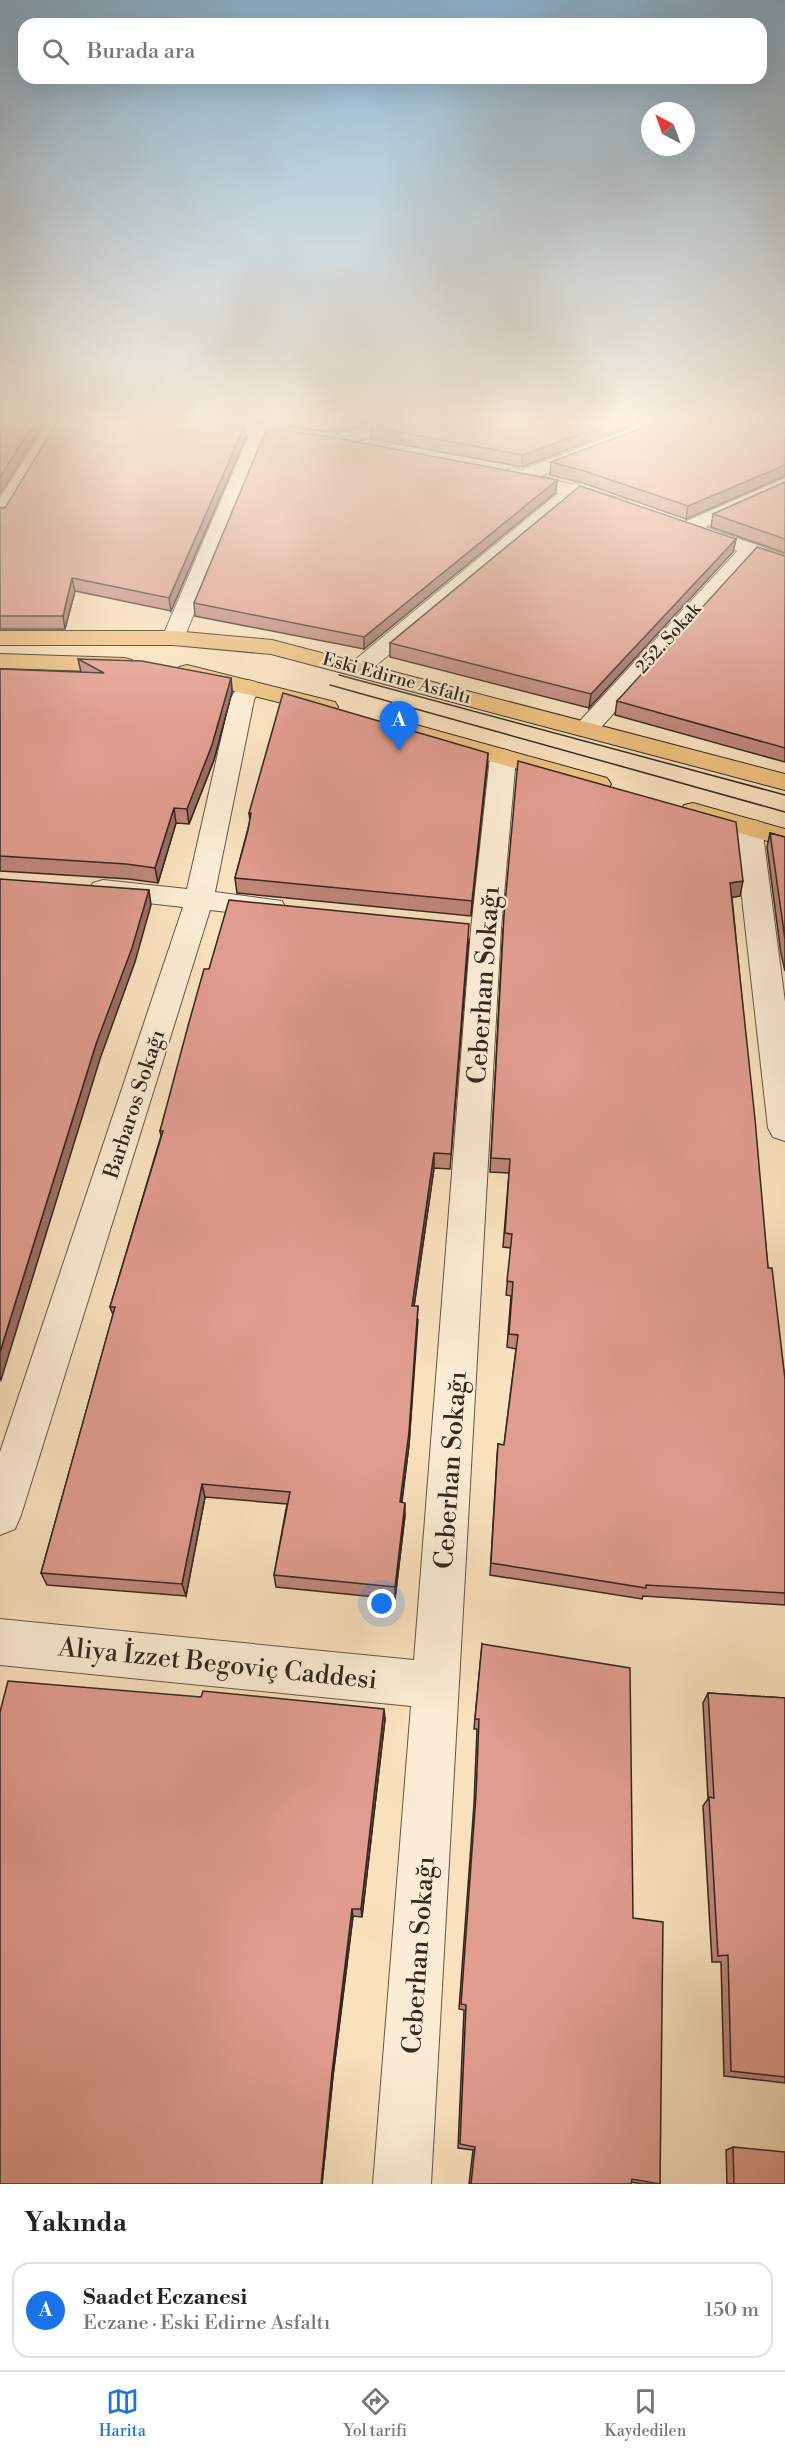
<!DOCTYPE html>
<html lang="tr">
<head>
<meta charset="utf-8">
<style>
  body { margin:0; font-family:"Libre Bodoni",serif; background:#f2f2f2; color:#222 }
  .compass { position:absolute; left:641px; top:102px; width:54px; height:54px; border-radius:50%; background:#fff; box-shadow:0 6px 24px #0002; rotate:319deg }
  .you { position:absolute; left:382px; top:1604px; width:21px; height:21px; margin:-15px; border:4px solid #fff; border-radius:50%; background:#1a73e8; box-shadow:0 0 0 9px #1a73e833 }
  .badge { display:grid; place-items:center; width:39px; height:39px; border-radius:50%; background:#1a73e8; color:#fff; font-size:20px; font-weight:700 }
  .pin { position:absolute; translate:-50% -50px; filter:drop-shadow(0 2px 3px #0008) }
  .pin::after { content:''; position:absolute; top:32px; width:21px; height:18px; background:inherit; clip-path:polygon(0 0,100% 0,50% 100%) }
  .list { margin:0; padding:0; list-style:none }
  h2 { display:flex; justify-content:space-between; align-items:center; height:78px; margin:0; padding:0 24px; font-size:26px }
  h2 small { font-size:20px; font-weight:400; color:#767676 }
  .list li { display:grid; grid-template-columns:39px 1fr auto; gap:18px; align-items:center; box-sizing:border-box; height:96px; margin:0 12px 12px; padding:0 12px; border:2px solid #e0e0e0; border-radius:18px }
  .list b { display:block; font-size:22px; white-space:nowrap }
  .list p { margin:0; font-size:20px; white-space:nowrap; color:#767676 }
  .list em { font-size:20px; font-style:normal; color:#767676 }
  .icon { flex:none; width:33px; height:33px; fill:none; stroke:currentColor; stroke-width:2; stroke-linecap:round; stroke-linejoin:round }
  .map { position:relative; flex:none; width:785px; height:2184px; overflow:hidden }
  .search { position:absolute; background:#fff; box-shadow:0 6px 24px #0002; left:18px; right:18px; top:18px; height:66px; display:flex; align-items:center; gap:15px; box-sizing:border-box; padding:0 21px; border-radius:18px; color:#767676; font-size:22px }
  .sheet { height:186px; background:#fff }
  nav { display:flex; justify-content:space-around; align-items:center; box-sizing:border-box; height:84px; border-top:2px solid #e0e0e0; background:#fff; font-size:16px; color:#767676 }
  nav a { display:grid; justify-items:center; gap:3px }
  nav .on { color:#1a73e8 }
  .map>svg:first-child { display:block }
</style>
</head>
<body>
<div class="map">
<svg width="785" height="2184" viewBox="0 0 785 2184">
  <rect width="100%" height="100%" fill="#fae1be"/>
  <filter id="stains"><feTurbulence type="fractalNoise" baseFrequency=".00333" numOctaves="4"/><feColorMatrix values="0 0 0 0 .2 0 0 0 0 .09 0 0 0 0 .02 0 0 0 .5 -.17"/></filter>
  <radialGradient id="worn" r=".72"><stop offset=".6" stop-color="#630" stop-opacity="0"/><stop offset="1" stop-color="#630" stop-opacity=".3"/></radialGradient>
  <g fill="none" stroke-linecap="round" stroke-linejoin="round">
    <!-- minor casing -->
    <g stroke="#635646" stroke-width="2">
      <path id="minor" d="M50,419H68L10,514L7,518L0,520V498Z
        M387,419H415L412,423L345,445H331L329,441L331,437Z
        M656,419H682L679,423L530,480H516L513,476L516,472Z
        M260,425L269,430L184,638L181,643H165L162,638L251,430Z
        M785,478V491L696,531H682L679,527L682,523Z
        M575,483L585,489L582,493L367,673H351L347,668L351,663L568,485Z
        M750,543L757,545L760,549L757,553L596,733L587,735L578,733L575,728L578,723L743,545Z
        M248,680L256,682L260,687L254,700L215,892L282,901L286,908L282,915L272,917L210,910L21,1515L15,1529L0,1535V1452L183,907L103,898L93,895L89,889L93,883L103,880L187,889L230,700L240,682Z
        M503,749L512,752L516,757L501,929L431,2184H373L411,1706L0,1665V1619L414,1660L471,929L490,757L494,752Z
        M748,819L758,821L762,827L785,1002V1141L773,1137L768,1128L734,827L738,821Z"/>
    </g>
    <!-- tertiary casing -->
    <g stroke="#635646" stroke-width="2">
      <path id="tertiary" d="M159,419H213L309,431L318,437L309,443L168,424Z
        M513,468L626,500L629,504L626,508L619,510L506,478L503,474L506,470Z
        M694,523L785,555V568L687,533L684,529L687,525Z"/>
    </g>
    <!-- primary casing -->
    <g stroke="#31281e" stroke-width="2">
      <path id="primary" d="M0,631H173L272,640L785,774V790L271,654L173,645H0Z
        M0,654L124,658L132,660L136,665L132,670L124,672L0,668Z
        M187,665L335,702L338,707L335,712L326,714L179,677L175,672L179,667Z
        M391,718L607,778L611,784L607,790L598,792L382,730L379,725L382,720Z
        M693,803L785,829V846L684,817L680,811L684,805Z"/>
    </g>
    <!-- minor -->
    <use href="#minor" fill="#fcecd5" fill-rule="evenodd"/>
    <!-- tertiary -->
    <use href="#tertiary" fill="#fcecd5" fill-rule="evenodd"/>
    <!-- primary -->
    <use href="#primary" fill="#edc07f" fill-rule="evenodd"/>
    <!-- tram -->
    <path stroke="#31281e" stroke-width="1.5" d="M339,675L785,795
      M330,685L785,812"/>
  </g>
  <!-- wall -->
  <path fill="#c1867b" stroke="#31281e" stroke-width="1.5" d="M233,419H379L337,433Z
    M649,419L522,467L371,439V427Z
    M785,419V476L686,519L583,483L550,475L551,462Z
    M246,437L171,611L75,591L65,629H0V508Z
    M557,480L556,492L364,649L195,616L194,603Z
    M785,482V553L711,527L713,514Z
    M736,539L733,552L589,708L390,657V643Z
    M785,556V762L615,715L617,701Z
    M78,659L231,678L232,692L214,760L189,824L176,823L158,883L129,879L0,871V669L81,672Z
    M487,767L471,916L237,893L235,878L250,821L249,813Z
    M770,833L785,837V971L781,954L767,847Z
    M740,896L732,897L768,1268L785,1379V1605L643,1596L642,1599L490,1575L497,1457L498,1444L504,1445L516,1349L507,1347L511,1296L506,1295L511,1248L503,1247L509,1173L490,1172L503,929Z
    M469,939L450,1169L434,1168L414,1306L418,1320L409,1445L402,1502L405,1515L395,1599L276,1587L274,1575L287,1504L205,1497L186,1596L47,1585L41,1573L113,1315L110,1307L161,1136L160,1131L209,969Z
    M482,1644L633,1918L660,2184H642L631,2182V2184H469L473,2150L458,2148L464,2010L459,2009L474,1804L477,1729H474Z
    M708,1693L785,1698V2083L724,2076L721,1962H712L703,1806L708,1799L703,1703Z
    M385,1719L362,1917L353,1916L333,2076L322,2184H0Z
    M733,2147L785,2184H727L726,2150Z"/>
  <!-- shaded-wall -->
  <path fill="#9d6d64" stroke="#31281e" stroke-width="1.5" d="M37,419H47L0,494V477Z
    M341,419H379L337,433V421Z
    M619,419H649L522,467L523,455Z
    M245,425L246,437L171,611L169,598Z
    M785,465V476L686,519L688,506Z
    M557,480L556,492L364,649V637Z
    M736,539L733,552L589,708L591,694Z
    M72,578L75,591L65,629L63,616Z
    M231,678L232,692L214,760L189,824L187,809Z
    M488,753L487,767L471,916L472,901Z
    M174,808L176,823L158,883L155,868Z
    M743,881L740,896L727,898L730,883Z
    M149,890L151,905L135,962L100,1059L1,1380L0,1377V1352L96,1044Z
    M434,1153V1168L412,1320V1306Z
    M418,1306L409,1445L400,1514V1502Z
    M202,1484L205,1497L186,1596L182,1584Z
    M405,1503V1515L395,1599V1587Z
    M384,1709L385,1719L362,1917L361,1909Z
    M352,1909L353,1916L333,2076L322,2184H321L332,2072Z"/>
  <!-- building -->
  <path fill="#e09c8f" stroke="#31281e" stroke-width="1.5" d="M0,419H37L0,477Z
    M59,419H203L245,425L169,598L72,578L63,616H0V508H5Z
    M394,419H619L523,455L371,427Z
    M666,419H785V465L688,506L584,471L551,462Z
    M267,428L337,438L557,480L364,637L194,603Z
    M785,482V539L713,514Z
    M580,486L736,539L591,694L390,643Z
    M757,547L785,556V748L617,701Z
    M78,659L142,661L231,678L212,745L187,809L174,808L155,868L126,864L0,856V669L104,673Z
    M283,693L488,753L472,901L235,878L248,830L251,813H249Z
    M518,761L736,822L743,881L730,883L755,1119L768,1268H772L785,1379V1593L646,1585V1588L491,1563L498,1444L504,1445L518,1335L509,1334L513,1282L507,1281L512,1234L505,1233L510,1159L491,1158L504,915Z
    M770,833L785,837V939Z
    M0,879L149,890L132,948L96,1044L0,1352Z
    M229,900L469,924L451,1154L434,1153L412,1306H418L409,1432L400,1502L405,1503L395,1587L274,1575L290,1492L202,1484L182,1584L41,1573L115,1307H110L163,1131H160L188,1026L204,969H209Z
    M482,1644L630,1668L633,1918L663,1922L660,2184L632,2179L631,2184H471L475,2147L460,2144L466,2005L461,2004L476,1795L479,1719H475Z
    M8,1681L201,1697L203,1691L384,1709L361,1909H352L332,2072L321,2184H0V1712Z
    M708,1693L785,1698V2077L731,2071L728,1955L718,1956L709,1797L714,1798Z
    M733,2147L785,2152V2184H734Z"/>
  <!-- sky -->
  <linearGradient id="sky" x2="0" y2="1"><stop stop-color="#8bb7d5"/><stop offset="0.58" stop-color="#fdf2e2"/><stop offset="1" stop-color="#fdf2e2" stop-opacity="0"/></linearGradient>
  <rect width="785" height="725" fill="url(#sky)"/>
  <g text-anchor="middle" stroke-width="4.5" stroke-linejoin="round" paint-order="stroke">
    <!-- far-street labels -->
    <g font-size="18" fill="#31281e" stroke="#fcecd5">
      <text transform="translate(668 638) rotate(-48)" y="6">252. Sokak</text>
      <text transform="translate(397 678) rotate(15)" y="6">Eski Edirne Asfaltı</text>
    </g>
    <!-- street labels -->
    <g font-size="21" fill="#31281e" stroke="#fcecd5">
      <text transform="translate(134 1104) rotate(-72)" y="7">Barbaros Sokağı</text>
    </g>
    <!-- near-street labels -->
    <g font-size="26" fill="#31281e" stroke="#fcecd5">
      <text transform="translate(483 985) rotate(-86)" y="9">Ceberhan Sokağı</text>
      <text transform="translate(450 1470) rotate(-86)" y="9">Ceberhan Sokağı</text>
      <text transform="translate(218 1663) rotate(6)" y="9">Aliya İzzet Begoviç Caddesi</text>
      <text transform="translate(418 1955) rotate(-86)" y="9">Ceberhan Sokağı</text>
    </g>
  </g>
  <rect width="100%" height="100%" filter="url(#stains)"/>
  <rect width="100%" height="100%" fill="url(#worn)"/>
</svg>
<svg class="compass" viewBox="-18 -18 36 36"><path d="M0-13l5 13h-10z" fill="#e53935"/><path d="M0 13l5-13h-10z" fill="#767676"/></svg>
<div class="you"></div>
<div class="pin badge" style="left:399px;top:751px">A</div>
<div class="search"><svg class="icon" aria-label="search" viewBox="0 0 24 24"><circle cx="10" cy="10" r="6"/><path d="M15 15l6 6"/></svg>Burada ara</div>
</div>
<section class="sheet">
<h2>Yakında<small></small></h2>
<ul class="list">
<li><span class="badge">A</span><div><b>Saadet Eczanesi</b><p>Eczane · Eski Edirne Asfaltı</p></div><em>150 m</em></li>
</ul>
</section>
<nav>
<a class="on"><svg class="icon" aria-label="map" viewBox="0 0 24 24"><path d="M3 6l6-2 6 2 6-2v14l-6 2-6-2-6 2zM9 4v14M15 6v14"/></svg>Harita</a>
<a><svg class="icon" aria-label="directions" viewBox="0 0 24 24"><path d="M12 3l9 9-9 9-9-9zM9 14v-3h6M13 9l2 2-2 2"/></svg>Yol tarifi</a>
<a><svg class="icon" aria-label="saved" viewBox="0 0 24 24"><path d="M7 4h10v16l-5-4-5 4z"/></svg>Kaydedilen</a>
</nav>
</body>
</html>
